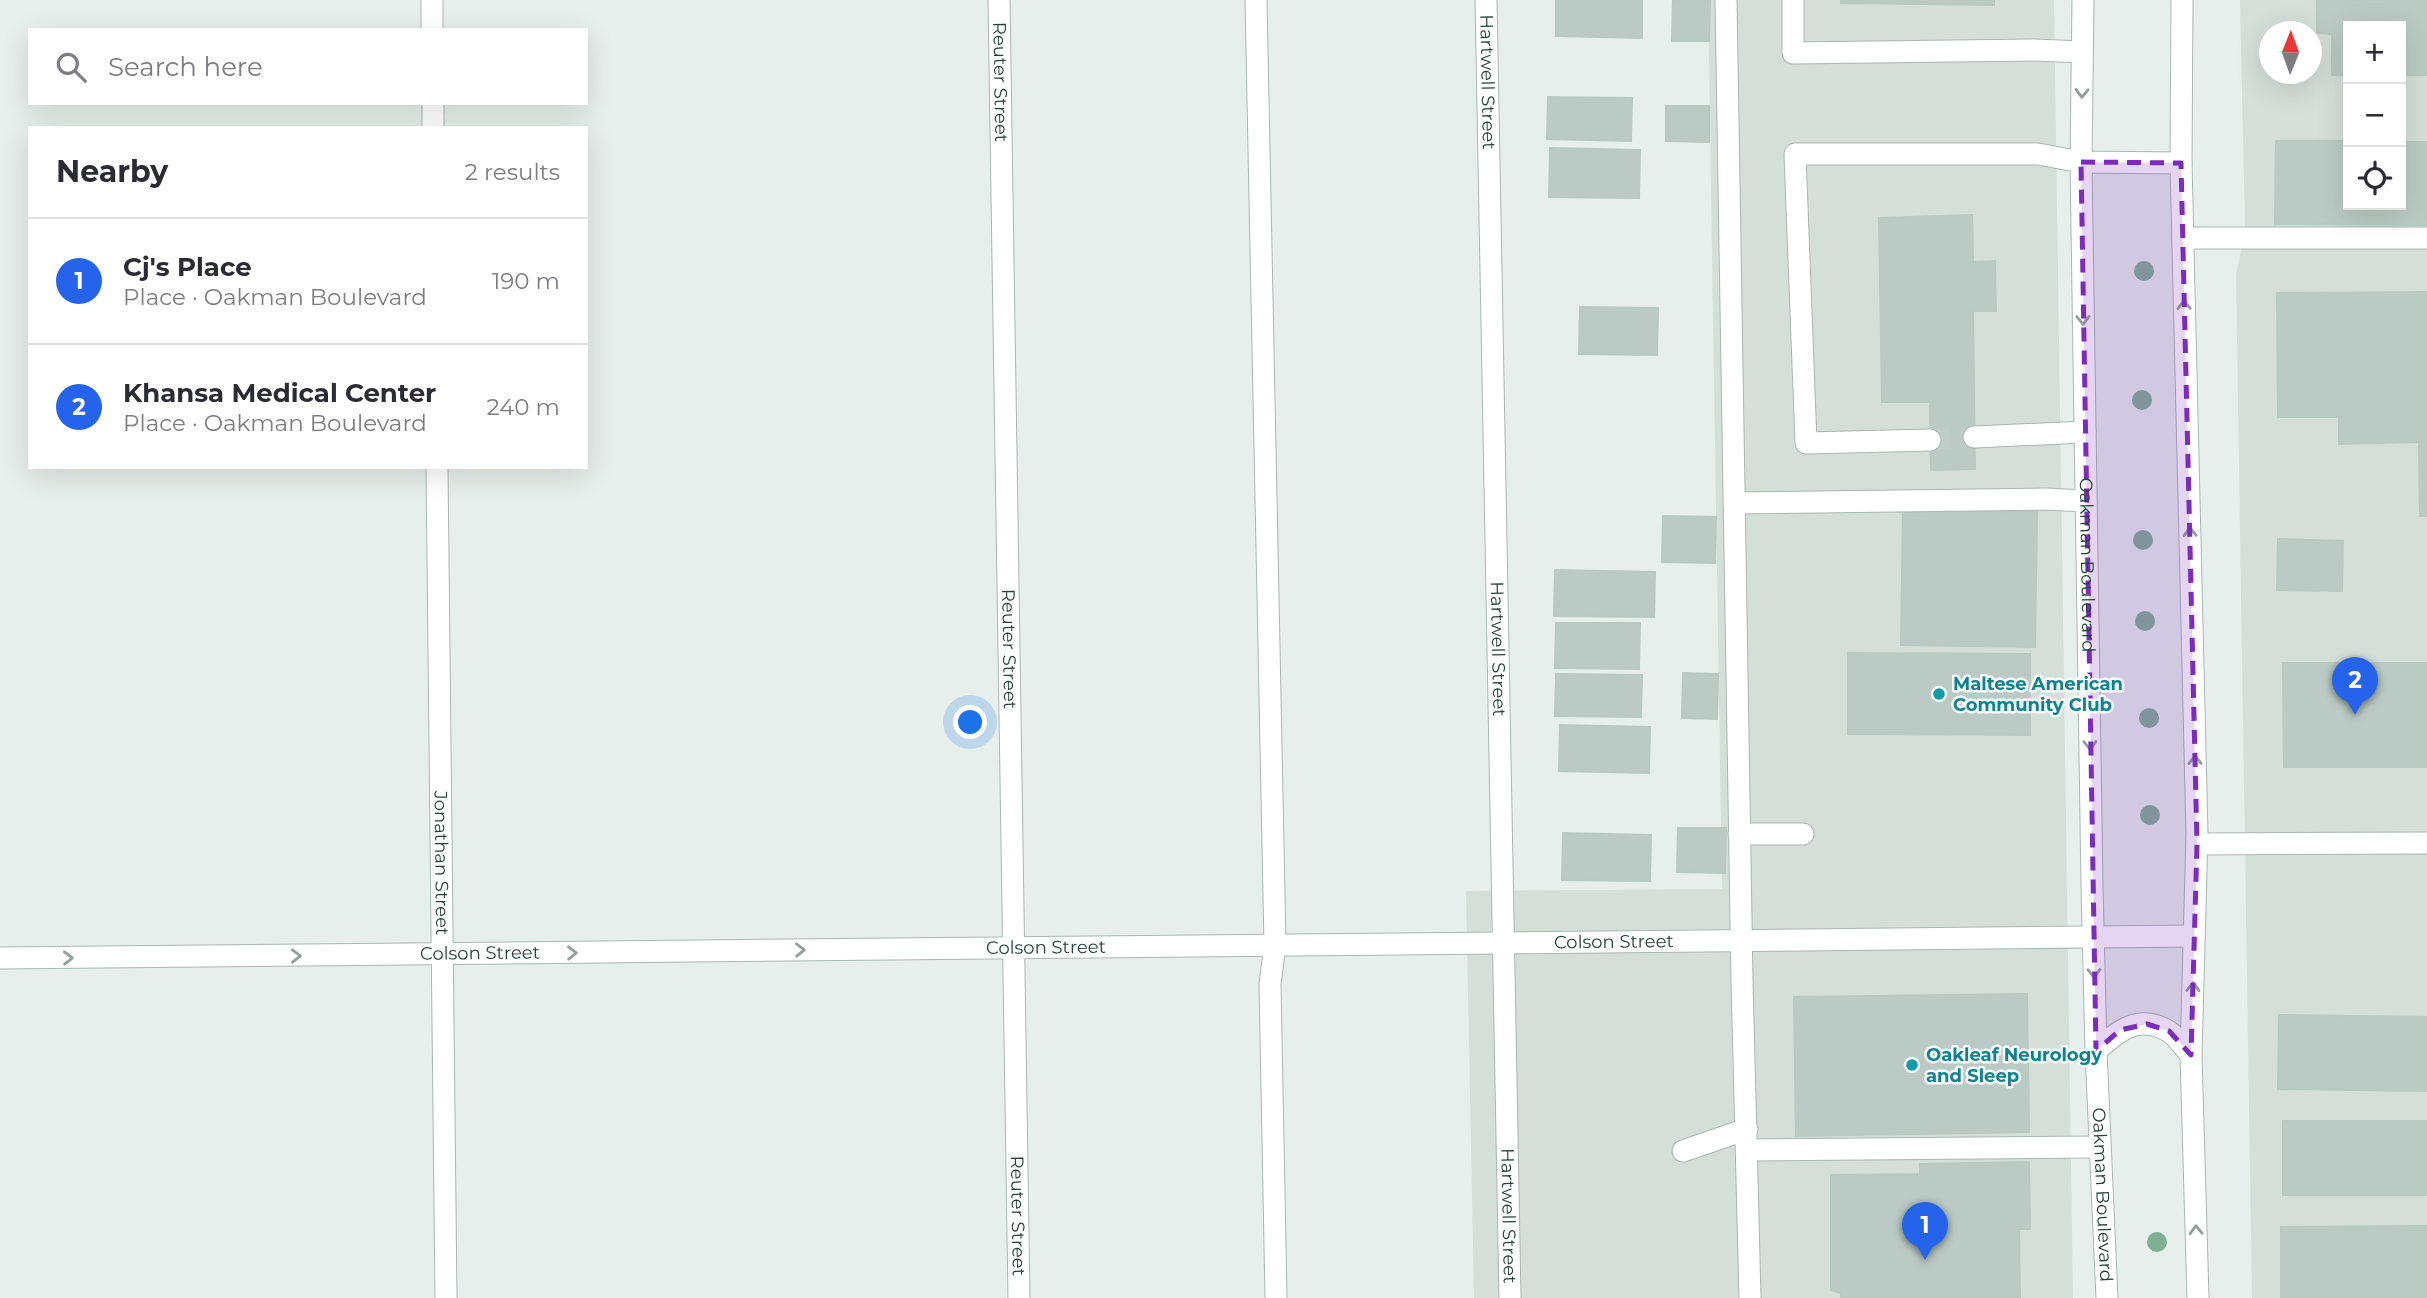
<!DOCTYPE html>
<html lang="en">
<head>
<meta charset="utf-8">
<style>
  body { margin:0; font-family:Montserrat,sans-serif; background:#f7f7f7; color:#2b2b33 }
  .controls { position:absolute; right:21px; top:21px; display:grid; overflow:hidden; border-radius:0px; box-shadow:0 7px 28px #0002 }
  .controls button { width:63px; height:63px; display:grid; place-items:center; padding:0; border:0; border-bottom:2px solid #e1e1e2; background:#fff; color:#2b2b33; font:35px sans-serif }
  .compass { position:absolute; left:2259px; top:21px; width:63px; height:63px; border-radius:50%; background:#fff; box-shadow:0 7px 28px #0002; rotate:1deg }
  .you { position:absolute; left:971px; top:723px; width:24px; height:24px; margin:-18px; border:5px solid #fff; border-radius:50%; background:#1a73e8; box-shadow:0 0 0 10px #1a73e833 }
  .badge { display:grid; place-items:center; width:46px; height:46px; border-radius:50%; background:#2563eb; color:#fff; font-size:23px; font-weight:700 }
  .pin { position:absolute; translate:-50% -58px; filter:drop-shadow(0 2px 4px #0008) }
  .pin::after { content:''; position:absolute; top:37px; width:24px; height:21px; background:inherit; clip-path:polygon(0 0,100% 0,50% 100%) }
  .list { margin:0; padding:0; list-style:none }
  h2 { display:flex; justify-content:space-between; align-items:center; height:91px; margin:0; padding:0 28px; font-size:30px }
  h2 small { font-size:23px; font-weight:400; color:#7c7c81 }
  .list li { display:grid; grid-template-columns:46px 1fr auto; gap:21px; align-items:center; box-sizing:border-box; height:126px; padding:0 28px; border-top:2px solid #e1e1e2 }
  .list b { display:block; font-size:26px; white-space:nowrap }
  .list p { margin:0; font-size:23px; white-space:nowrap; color:#7c7c81 }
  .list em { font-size:23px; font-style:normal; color:#7c7c81 }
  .icon { flex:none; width:38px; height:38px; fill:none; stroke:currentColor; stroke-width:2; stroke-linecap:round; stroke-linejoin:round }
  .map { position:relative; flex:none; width:2427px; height:1298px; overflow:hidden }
  .search { position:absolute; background:#fff; box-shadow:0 7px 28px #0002; left:28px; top:28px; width:560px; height:77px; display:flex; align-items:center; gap:18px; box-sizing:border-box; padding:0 24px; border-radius:0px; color:#7c7c81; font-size:26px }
  .panel { position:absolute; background:#fff; box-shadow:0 7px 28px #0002; left:28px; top:126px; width:560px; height:343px; border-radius:0px }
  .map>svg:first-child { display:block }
</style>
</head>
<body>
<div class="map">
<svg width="2427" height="1298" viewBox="0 0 2427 1298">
  <rect width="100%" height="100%" fill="#e6efeb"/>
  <!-- built -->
  <path fill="#d4dfda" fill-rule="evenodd" d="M1708,0H2054L2073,1298H1474L1466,891L1722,889Z
    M2240,0H2427V1298H2252L2236,275L2245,228ZM2348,26H2401V205H2348ZM2270,32H2312V74H2270Z"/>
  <!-- building -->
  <path fill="#bbcac4" stroke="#b8c9c2" stroke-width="2" d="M1556,0H1642V38L1556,36Z
    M1673,0H1710L1709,41H1672Z
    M1841,0H1994V5L1841,3Z
    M2317,0H2427V75H2401V26H2348V75H2332V34L2317,33Z
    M1548,97L1632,98L1631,141L1547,139Z
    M1666,106H1709V142L1666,141Z
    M2276,141H2348V205H2401V142H2427V225L2275,224Z
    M1550,148L1640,150L1639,198L1549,197Z
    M1972,215L1973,262L1995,261L1996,311H1973L1975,469L1931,470L1930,402H1882L1879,218Z
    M2427,292V516H2420L2419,442L2339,444V417H2278L2277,293Z
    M1580,307L1658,308L1657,355L1579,354Z
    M1903,510L2037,512L2035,647L1901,645Z
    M1663,516L1716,517L1715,563L1662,562Z
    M2278,539L2343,541L2342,591L2277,590Z
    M1555,570L1655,572L1654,617L1554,616Z
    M1556,623H1640L1639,669L1555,668Z
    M1848,653L2030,654V735L1848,734Z
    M2283,663H2427V767H2284Z
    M1683,673L1718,674L1717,719L1682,718Z
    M1556,674L1642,675L1641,717L1555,716Z
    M1560,725L1650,727L1649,773L1559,771Z
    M1678,828H1726L1725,873L1677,872Z
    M1563,833L1651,835L1650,881L1562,880Z
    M2027,994L2029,1132L1796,1136L1794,997Z
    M2279,1015L2427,1017V1091L2278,1089Z
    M2283,1121H2427V1195H2283Z
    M2029,1162L2030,1229H2019L2020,1298H1841V1293L1831,1290V1175L1920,1174V1164Z
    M2427,1226V1298H2281V1227Z"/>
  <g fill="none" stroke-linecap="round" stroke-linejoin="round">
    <!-- minor-tunnel -->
    <path stroke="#bfccc8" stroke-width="21" stroke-dasharray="21 10" stroke-linecap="butt" d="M1930,440L1974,437"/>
    <!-- minor casing -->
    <g stroke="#a8b8b2" stroke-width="23">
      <g id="minor">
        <path d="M432,0V30"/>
        <path id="s1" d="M999,0L1019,1298"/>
        <path d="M1256,0L1275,945L1270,984L1276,1298"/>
        <path id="s2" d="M1486,0L1510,1298"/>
        <path d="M1726,0L1742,981L1750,1298"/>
        <path d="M1793,0V53L2035,50L2082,52"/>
        <path id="s3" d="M2083,0L2081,162L2092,886L2096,1051L2107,1298"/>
        <path d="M2182,0L2181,163L2197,834L2191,1055L2198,1298"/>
        <path d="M433,103V128"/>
        <path d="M2183,238H2427"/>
        <path d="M1974,437L2085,432"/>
        <path d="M1930,440L1806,443L1795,154H2038L2081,162L2181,163"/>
        <path id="s4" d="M437,467L446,1298"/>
        <path d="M1734,503L2045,499L2086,501"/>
        <path d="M1739,834H1803"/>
        <path d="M2197,844L2427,843"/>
        <path id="s5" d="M0,958L2194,936"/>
        <path d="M2096,1051C2117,1032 2138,1013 2168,1031C2177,1036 2184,1048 2191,1055"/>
        <path d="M1747,1150L2100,1147"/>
        <path d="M1683,1151L1747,1129"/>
      </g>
    </g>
    <!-- minor -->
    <use href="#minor" stroke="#fff" stroke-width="21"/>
  </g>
  <!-- trees -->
  <g fill="#80af93">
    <circle cx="2144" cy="271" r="10"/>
    <circle cx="2142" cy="400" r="10"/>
    <circle cx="2143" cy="540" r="10"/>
    <circle cx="2145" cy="621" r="10"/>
    <circle cx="2149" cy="718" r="10"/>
    <circle cx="2150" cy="815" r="10"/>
    <circle cx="2157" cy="1242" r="10"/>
  </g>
  <!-- one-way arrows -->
  <defs><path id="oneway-chevron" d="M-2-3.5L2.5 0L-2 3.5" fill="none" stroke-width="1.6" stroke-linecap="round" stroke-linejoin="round" transform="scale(1.75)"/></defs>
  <g stroke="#92a09c">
    <use href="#oneway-chevron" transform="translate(2082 93) rotate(91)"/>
    <use href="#oneway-chevron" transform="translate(2184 305) rotate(-91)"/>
    <use href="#oneway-chevron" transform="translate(2083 320) rotate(89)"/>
    <use href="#oneway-chevron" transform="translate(2190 532) rotate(-91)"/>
    <use href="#oneway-chevron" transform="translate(2090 745) rotate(89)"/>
    <use href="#oneway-chevron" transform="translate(2195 760) rotate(-91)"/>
    <use href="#oneway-chevron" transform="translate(800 950) rotate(-1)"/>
    <use href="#oneway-chevron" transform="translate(572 953) rotate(-1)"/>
    <use href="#oneway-chevron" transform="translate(296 956) rotate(-1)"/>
    <use href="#oneway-chevron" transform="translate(68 958) rotate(-1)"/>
    <use href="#oneway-chevron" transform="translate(2094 973) rotate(89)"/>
    <use href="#oneway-chevron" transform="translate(2193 987) rotate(-89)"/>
    <use href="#oneway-chevron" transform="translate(2196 1230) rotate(-92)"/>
  </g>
  <!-- marked area -->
  <path fill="#7b2cbf" fill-opacity="0.2" stroke="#7b2cbf" stroke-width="5" stroke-dasharray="14 9" stroke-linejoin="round" d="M2081,162L2181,163L2197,844L2191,1055L2169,1031L2147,1024L2120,1030L2096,1051Z"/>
  <!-- markers -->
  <g fill="#0f9aa8" stroke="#f7fbf9" stroke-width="2.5">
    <circle cx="1939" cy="694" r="7"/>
    <circle cx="1912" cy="1065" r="7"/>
  </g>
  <g text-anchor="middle" stroke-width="5" stroke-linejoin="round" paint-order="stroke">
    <!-- street labels -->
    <g font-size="18" fill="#24423a" stroke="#f7fbf9">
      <text dy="6" stroke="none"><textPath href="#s1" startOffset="82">Reuter Street</textPath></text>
      <text dy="6" stroke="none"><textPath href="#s2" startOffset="82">Hartwell Street</textPath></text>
      <text dy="6" stroke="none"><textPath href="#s3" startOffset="565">Oakman Boulevard</textPath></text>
      <text dy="6" stroke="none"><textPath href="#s1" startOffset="649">Reuter Street</textPath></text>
      <text dy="6" stroke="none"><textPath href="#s2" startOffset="649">Hartwell Street</textPath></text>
      <text dy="6" stroke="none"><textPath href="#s4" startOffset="396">Jonathan Street</textPath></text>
      <text dy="6" stroke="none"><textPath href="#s5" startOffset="1614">Colson Street</textPath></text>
      <text dy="6" stroke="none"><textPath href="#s5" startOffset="1046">Colson Street</textPath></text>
      <text dy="6" stroke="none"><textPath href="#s5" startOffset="480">Colson Street</textPath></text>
      <text dy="6" stroke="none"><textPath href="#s3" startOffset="1195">Oakman Boulevard</textPath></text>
      <text dy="6" stroke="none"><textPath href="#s1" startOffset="1216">Reuter Street</textPath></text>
      <text dy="6" stroke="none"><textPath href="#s2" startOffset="1216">Hartwell Street</textPath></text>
    </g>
    <!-- culture labels -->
    <g font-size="18" font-weight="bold" fill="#0d838f" stroke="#f7fbf9" text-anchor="start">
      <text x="1953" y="690">Maltese American<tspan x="1953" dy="21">Community Club</tspan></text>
      <text x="1926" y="1061">Oakleaf Neurology<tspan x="1926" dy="21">and Sleep</tspan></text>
    </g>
  </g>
</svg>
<div class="controls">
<button>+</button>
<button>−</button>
<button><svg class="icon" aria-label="locate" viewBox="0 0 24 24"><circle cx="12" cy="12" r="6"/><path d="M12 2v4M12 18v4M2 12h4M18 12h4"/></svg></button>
</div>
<svg class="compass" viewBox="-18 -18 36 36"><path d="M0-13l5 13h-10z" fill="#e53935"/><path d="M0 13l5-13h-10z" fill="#7c7c81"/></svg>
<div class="you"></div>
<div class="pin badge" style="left:1925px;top:1260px">1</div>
<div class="pin badge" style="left:2355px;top:715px">2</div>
<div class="search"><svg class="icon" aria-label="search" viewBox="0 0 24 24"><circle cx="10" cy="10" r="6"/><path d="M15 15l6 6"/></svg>Search here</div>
<section class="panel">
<h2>Nearby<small>2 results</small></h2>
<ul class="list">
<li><span class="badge">1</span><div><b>Cj's Place</b><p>Place · Oakman Boulevard</p></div><em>190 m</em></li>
<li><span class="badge">2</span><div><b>Khansa Medical Center</b><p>Place · Oakman Boulevard</p></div><em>240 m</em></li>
</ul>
</section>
</div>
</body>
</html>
